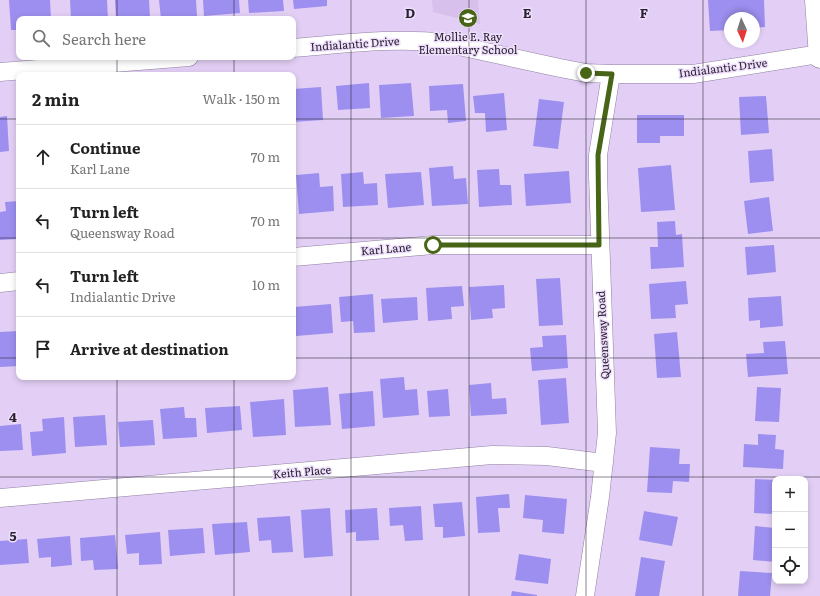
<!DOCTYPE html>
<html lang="en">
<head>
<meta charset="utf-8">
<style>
  body { margin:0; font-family:Literata,serif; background:#f6f6f6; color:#222 }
  .controls { position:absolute; right:12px; bottom:12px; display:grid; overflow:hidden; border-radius:8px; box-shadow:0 2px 6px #0003 }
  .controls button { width:36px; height:36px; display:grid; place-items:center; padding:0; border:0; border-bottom:1px solid #e0e0e0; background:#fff; color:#222; font:20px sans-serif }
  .compass { position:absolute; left:724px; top:12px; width:36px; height:36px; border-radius:50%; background:#fff; box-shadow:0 2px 6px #0003; rotate:176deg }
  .stop { position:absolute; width:12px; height:12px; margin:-9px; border:3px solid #476417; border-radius:50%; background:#fff }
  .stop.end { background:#476417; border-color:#fff; box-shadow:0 1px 4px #0008 }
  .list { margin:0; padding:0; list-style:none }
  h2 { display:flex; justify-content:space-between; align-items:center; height:52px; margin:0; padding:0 16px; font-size:17px }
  h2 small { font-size:13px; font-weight:400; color:#767676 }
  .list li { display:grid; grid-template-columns:26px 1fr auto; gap:12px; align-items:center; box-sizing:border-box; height:64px; padding:0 16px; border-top:1px solid #e0e0e0 }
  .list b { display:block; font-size:15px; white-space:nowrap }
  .list p { margin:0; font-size:13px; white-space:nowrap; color:#767676 }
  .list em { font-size:13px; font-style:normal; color:#767676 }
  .icon { flex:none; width:22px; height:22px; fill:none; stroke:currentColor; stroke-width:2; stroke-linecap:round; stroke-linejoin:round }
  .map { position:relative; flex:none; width:820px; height:596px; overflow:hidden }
  .search { position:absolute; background:#fff; box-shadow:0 2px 6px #0003; left:16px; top:16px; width:280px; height:44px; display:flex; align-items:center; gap:10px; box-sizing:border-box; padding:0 14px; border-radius:8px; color:#767676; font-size:15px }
  .panel { position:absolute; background:#fff; box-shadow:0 2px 6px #0003; left:16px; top:72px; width:280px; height:308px; border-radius:8px }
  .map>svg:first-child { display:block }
</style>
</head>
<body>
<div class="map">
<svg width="820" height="596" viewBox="0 0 820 596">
  <rect width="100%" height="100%" fill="#e3cff5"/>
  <!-- built -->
  <path fill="#d7c1ec" d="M432,0H478L480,24L433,12Z"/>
  <!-- building -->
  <path fill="#9c8fef" d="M9,0H50L51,19H19V30H11Z
    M70,0H107L108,19H71Z
    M115,0H149L150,18L116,19Z
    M159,0H196L197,17L161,19Z
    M203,0H239L240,13L204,16Z
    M248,0H283L284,11L249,13Z
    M293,0H327V6L294,9Z
    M708,0H764L765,27L754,28V18H730V30L710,31Z
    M369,83L370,108L338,110L336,86Z
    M411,83L414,116L381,118L379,85Z
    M463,84L466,121L448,123L447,110L430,111L429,86Z
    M321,87L323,120L293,122V89Z
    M504,93L507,130L486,132L485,113H475L473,96Z
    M766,96L769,133L741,135L739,97Z
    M539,99L564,102L558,149L533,146Z
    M637,115H684V136H660V143H637Z
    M7,116L9,151L0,152V117Z
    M772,149L774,181L750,183L748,151Z
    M671,165L675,210L641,212L638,168Z
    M453,166L454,179L466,178L468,204L432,206L429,168Z
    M499,169L500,185H511L512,205L479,207L477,170Z
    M569,171L571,203L526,206L524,174Z
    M363,172L364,184L377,183L378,205L343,207L341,174Z
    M421,172L424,205L388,208L385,174Z
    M319,173L320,187L333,186L334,211L299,214L296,175Z
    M769,197L773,231L748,234L744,201Z
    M19,201V239L0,240V212L6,211L5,202Z
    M675,221L676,235L682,234L684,267L651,269L650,247H658L657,222Z
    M774,245L776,272L747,275L745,247Z
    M560,278L563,325L539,326L536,279Z
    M686,281L688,304L675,305L676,318L651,319L649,284Z
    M504,285L505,308L492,309L493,318L471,320L469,287Z
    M462,286L464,306L451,307L452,319L428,321L426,288Z
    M373,294L375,332L354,333L353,321L341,322L339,297Z
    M781,296L783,326L760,328V320L749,321L748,298Z
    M417,297L418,320L383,323L381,299Z
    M331,304L333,333L296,336L294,307Z
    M19,331V366L0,367V332Z
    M677,332L681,377L657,378L654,334Z
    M566,335L568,368L532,371L530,348L543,347L542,336Z
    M785,341L788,374L748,377L746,354L764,353L763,342Z
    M404,377L405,390L417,389L419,415L383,418L380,379Z
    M566,378L569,423L541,425L538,380Z
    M491,383L492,399L506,398L507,414L471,416L469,385Z
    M328,387L331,425L295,427L293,390Z
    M757,387L781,388L779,422L755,421Z
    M448,389L450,416L429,417L427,391Z
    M373,391L375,426L342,429L339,394Z
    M284,399L286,435L253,437L250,402Z
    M240,406L242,430L207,433L205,408Z
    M184,407L185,418H196L197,437L163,439L160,409Z
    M105,415L107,445L75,447L73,417Z
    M64,417L66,453L32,456L30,432L43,431L42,419Z
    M153,420L155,445L120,447L118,422Z
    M21,424L23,450L0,451V426Z
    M758,434L776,435L775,449L784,450L783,469L743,467L744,444L758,445Z
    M650,447L680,449L679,464H690L689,482L673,481L672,493L647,492Z
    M755,479L775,480V514L754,513Z
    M509,494L510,508H498L500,532L478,533L476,497Z
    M525,495L567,499L564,534L542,532L543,520L523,518Z
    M462,502L465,536L443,538V527H435L433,504Z
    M421,506L423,540L405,541L403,525L390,526L389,508Z
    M330,508L333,556L304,558L301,510Z
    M377,508L379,540L356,541V532L346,533L345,510Z
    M644,511L678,517L672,546L639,540Z
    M290,516L293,552L272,553L271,540L259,541L257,518Z
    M247,522L250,552L215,555L212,524Z
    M755,526L775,528V562L753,560Z
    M203,528L205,553L170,556L168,530Z
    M160,532L162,564L139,565V553L127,554L125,535Z
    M115,535L118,569L94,570L93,560L81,561L80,538Z
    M70,536L72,565L51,567V557L39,558L37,539Z
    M27,539L29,563L0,565V541Z
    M519,554L551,559L548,584L515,580Z
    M641,557L665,561L659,596H635Z
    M740,571L772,573L770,596H738Z
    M512,591L537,595V596H511Z"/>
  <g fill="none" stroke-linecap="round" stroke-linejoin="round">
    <!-- minor casing -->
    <g stroke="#907fa1" stroke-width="19">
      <path id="minor" d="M293,48C344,44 394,37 445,43L560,68L586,73L611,74H693L820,54
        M0,72L189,57
        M293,257L433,245H599
        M0,283L19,281
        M0,498L492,455L547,456L604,463
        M585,596L600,497L607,433L598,176V155L611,74"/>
    </g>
    <!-- major casing -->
    <g stroke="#907fa1" stroke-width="23">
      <path id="major" d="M816,0L820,57"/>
    </g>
    <!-- minor -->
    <use href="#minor" stroke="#fff" stroke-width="18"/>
    <!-- major -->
    <use href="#major" stroke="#fff" stroke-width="22"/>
  </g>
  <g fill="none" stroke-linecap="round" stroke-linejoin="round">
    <!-- route -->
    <path stroke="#476417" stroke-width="5" d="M433,245H599L598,155L612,74L586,73"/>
  </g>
  <!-- grid -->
  <path fill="none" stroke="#28212f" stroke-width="1" stroke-opacity="0.55" d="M117,0V19M234,0V19M351,0V596M469,0V596M586,0V596M703,0V596M117,57V75M234,57V75M0,119H19M293,119H820M0,238H19M293,238H820M0,358H19M293,358H820M117,377V596M234,377V596M0,477H820"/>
  <!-- icons -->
  <defs>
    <g id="school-disc" transform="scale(1)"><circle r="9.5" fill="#476417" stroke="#eedefc"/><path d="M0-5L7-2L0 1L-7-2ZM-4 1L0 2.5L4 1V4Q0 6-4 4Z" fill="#fff"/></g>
  </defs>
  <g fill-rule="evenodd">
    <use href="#school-disc" x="468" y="18"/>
  </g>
  <g text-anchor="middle" stroke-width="3" stroke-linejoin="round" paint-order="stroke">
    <!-- poi labels -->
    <g font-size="11" fill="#28212f" stroke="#eedefc">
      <text x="468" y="41">Mollie E. Ray<tspan x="468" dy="13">Elementary School</tspan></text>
    </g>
    <!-- street labels -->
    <g font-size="11" fill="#28212f" stroke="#eedefc">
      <text transform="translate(355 44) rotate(-4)" y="4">Indialantic Drive</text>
      <text transform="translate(723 68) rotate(-7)" y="4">Indialantic Drive</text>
      <text transform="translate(386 249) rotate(-5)" y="4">Karl Lane</text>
      <text transform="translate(603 335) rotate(-93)" y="4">Queensway Road</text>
      <text transform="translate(302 472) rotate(-5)" y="4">Keith Place</text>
    </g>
  </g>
  <g font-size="13" text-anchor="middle" font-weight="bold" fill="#28212f" stroke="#eedefc" stroke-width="3" stroke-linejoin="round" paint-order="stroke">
    <text x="410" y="18">D</text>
    <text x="527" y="18">E</text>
    <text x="644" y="18">F</text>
    <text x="13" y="422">4</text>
    <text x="13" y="541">5</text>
  </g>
</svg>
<div class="controls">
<button>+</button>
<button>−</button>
<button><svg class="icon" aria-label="locate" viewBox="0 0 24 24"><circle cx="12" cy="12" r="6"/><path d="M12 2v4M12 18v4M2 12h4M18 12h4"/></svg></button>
</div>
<svg class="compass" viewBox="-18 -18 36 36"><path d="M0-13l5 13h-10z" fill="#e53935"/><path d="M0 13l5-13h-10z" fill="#767676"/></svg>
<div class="stop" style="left:433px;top:245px"></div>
<div class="stop end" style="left:586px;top:73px"></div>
<div class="search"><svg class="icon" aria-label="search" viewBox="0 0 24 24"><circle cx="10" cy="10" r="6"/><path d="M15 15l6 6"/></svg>Search here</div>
<section class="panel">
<h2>2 min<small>Walk · 150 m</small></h2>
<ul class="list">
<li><svg class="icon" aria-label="ahead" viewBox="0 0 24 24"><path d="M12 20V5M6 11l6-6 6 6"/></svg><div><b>Continue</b><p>Karl Lane</p></div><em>70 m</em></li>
<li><svg class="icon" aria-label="left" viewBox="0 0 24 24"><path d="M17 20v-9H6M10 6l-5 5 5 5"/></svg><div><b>Turn left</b><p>Queensway Road</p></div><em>70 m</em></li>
<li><svg class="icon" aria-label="left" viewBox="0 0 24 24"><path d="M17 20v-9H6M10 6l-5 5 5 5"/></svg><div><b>Turn left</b><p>Indialantic Drive</p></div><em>10 m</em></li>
<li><svg class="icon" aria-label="arrive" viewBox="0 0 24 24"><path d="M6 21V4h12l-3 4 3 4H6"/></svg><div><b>Arrive at destination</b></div></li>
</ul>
</section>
</div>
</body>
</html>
